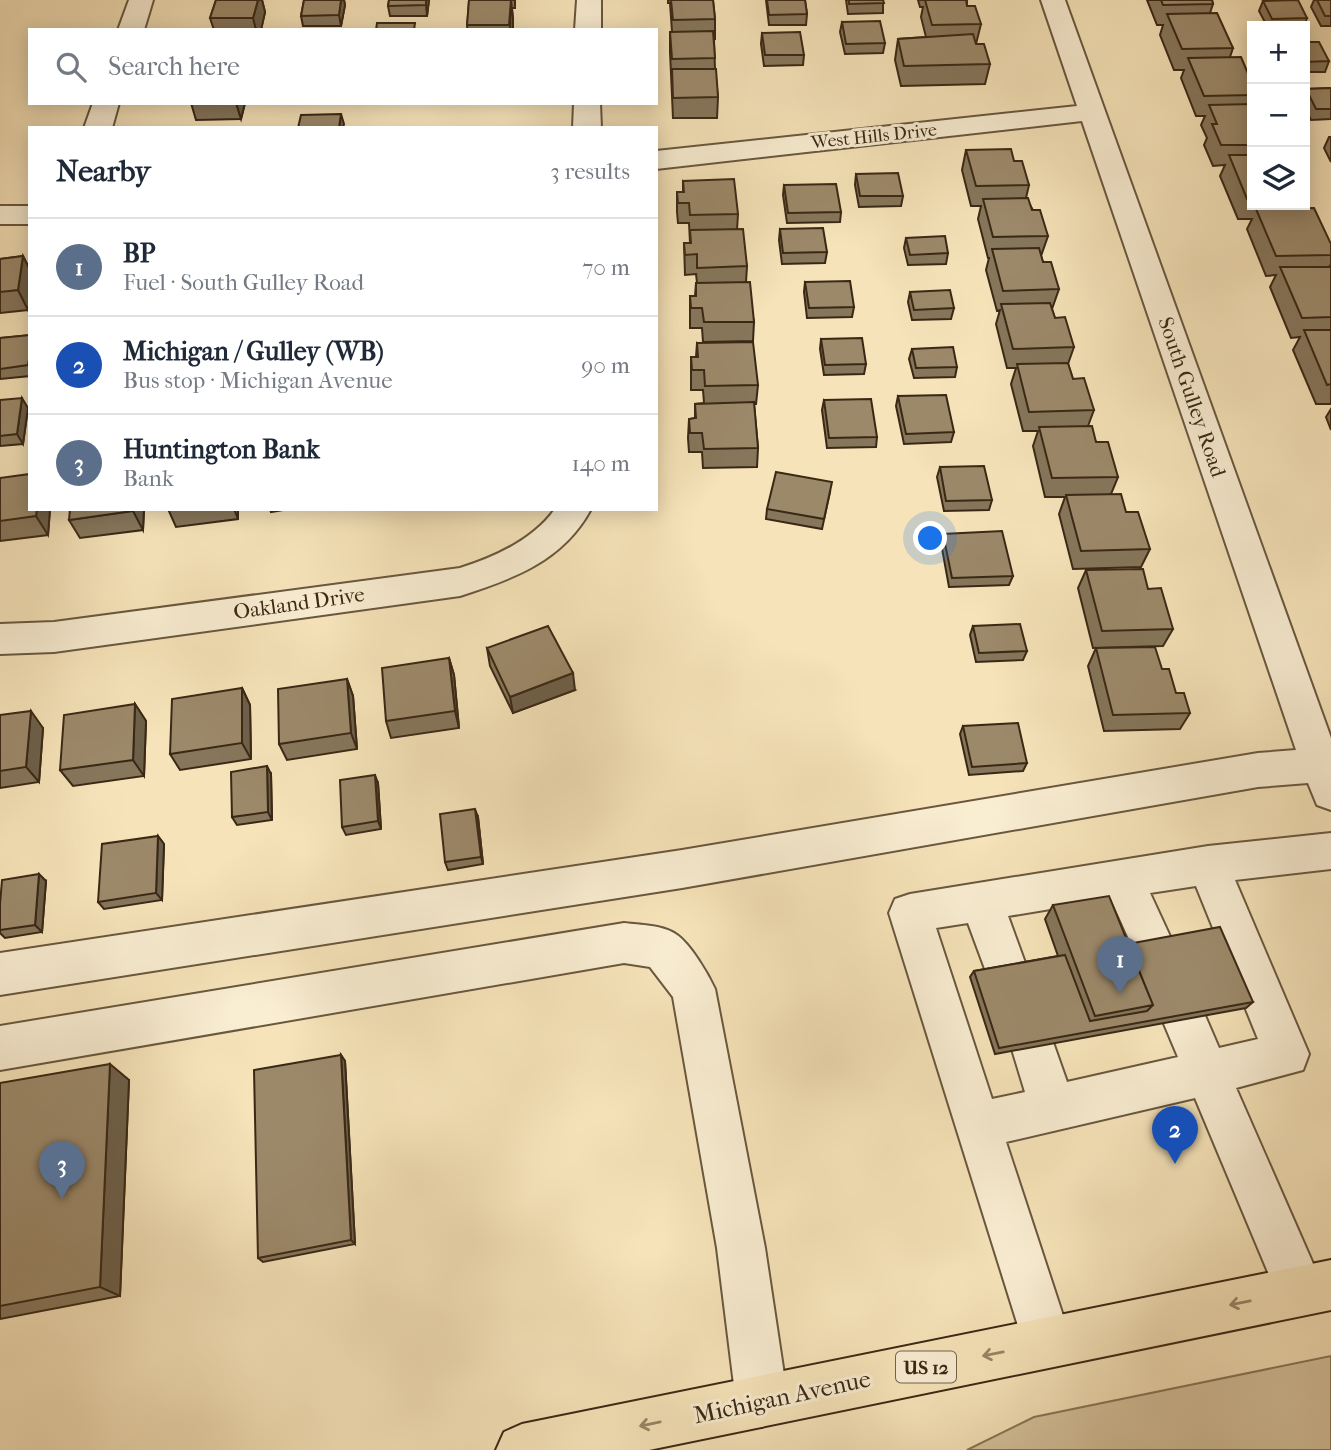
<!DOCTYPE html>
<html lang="en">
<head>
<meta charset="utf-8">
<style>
  body { margin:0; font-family:"IM FELL French Canon",serif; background:#f2f2f3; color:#1f2937 }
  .controls { position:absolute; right:21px; top:21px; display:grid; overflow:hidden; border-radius:0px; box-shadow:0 4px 18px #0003 }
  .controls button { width:63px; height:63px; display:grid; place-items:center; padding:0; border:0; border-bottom:2px solid #e0e1e3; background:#fff; color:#1f2937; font:35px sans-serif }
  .you { position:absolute; left:931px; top:539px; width:24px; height:24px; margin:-18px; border:5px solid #fff; border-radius:50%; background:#1a73e8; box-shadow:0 0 0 10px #1a73e833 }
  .badge { display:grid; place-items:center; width:46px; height:46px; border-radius:50%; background:#b45309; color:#fff; font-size:23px; font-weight:700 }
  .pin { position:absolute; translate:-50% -58px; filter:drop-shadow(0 2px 4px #0008) }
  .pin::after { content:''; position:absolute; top:37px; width:24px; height:21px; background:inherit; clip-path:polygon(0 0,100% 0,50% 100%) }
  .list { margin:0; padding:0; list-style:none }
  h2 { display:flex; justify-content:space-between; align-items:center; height:91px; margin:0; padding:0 28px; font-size:30px }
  h2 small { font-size:23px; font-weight:400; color:#747a83 }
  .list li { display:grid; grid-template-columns:46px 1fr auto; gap:21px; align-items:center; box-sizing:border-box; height:98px; padding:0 28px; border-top:2px solid #e0e1e3 }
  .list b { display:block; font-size:26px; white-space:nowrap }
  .list p { margin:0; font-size:23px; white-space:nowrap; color:#747a83 }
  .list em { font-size:23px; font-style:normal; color:#747a83 }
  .icon { flex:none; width:38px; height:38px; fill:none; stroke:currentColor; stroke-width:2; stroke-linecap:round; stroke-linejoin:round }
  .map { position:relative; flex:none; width:1331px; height:1450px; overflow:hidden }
  .search { position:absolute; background:#fff; box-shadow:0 4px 18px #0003; left:28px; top:28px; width:630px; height:77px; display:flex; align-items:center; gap:18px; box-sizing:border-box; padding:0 24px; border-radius:0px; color:#747a83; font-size:26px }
  .panel { position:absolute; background:#fff; box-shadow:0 4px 18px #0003; left:28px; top:126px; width:630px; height:385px; border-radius:0px }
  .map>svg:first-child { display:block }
</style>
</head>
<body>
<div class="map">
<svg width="1331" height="1450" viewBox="0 0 1331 1450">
  <rect width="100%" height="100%" fill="#f6e3b9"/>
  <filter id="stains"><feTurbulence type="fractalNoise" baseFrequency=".00286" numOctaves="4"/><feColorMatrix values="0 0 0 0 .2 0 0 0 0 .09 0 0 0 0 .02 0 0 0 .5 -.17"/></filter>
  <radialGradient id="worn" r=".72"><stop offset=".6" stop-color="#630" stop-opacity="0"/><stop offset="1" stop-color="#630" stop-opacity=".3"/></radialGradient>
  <!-- green -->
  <path fill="#d6c39d" stroke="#887659" stroke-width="2" d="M1331,1356V1450H967L1034,1417Z"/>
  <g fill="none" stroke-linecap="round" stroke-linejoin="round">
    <!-- minor casing -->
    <g stroke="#69573e" stroke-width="4">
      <path id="minor" d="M129,0H153L144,30H118Z
        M577,0H601V30H575Z
        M1041,0H1065L1331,738V810L1317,805L1308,783L1258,787L682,888L0,995V953L682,850L1258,753L1296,750L1082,121L656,169V151L1077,106Z
        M93,103H119L112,128H84Z
        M574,103H600L601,128H573Z
        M0,206H30V224H0Z
        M555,509H591C563,561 513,579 460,596L54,652L0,654V624L54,622L460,568C495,557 533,540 555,509Z
        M1331,833V869L1235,880L1309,1054L1303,1070L1236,1088L1325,1291L1317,1308L1300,1316L1283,1308L1195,1098L1006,1142L1072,1343L1065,1361L1047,1368L1029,1361L889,913L895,899L910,894L1208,846ZM1196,886L1258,1039L1219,1048L1200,1004L1184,998L1168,1004L1162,1019L1178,1057L1067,1082L1049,1031L1033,1024L1017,1031L1011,1046L1025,1092L992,1099L936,928L968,923L991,985L1006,991L1021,985L1028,971L1008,916L1111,899L1138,959L1153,965L1168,959L1174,945L1150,893Z
        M624,923C640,925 664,925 677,935C691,945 708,974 715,989L765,1248L788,1401L780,1419L762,1427L744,1419L736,1401L717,1248L673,997L650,967L624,963L0,1070V1026Z"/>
    </g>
    <!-- major casing -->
    <g stroke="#3a2815" stroke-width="4">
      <path id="major" d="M1331,1260V1310L649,1450H496L504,1432L522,1424Z"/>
    </g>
    <!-- minor -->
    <use href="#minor" fill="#f9edd2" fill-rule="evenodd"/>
    <!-- major -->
    <use href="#major" fill="#f6e3b9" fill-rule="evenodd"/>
  </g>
  <!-- wall -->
  <path fill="#86765b" stroke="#3a2815" stroke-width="2" d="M216,0H262L265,12L261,30H214L210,18Z
    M304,0H344L345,5L341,26H303L301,16Z
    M389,0H429L427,16H390L388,6Z
    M469,0H515V8H512L513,19V30H467Z
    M668,0H713L715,19V39H714L715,69L718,97L717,118H673L670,52V32H672L670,3H668Z
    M766,0H805L807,14L806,25H769Z
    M846,0H883V13L848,14Z
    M918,0H967V6L981,24L976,44L990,64L985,84L901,86L895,60L898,39L926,37L921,17L923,7H920Z
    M1147,0H1212L1213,4L1210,13L1233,48L1230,57L1252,83V205H1301L1300,208L1331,244V264L1329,267H1331V404H1316L1293,350L1300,337L1291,338L1270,287L1276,275L1266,276L1247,229L1252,219H1238L1220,176L1225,165L1213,166L1204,145L1207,138L1201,125L1205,116H1196L1181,78L1184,70H1174L1160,35L1163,25H1157Z
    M1314,0H1331V26H1321L1311,7Z
    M1263,1L1307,18L1304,26H1267L1259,11Z
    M842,22L885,43L883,53L845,54L840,32Z
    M762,33L804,55L803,65L764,66L761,44Z
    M1305,42L1329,61L1325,72H1305Z
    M1331,88V119L1311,120L1305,107L1306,89Z
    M191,103H245L241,119L196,120Z
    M1329,137H1331V162L1324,148Z
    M966,150L1014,161L1029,185L1026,198L1048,236L1041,256L1043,262L1059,289L1052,309L1055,318L1074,347L1068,364L1073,379L1094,410L1088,426L1096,442L1118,477L1111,494L1126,512L1150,549L1141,567L1073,569L1059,514L1065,497H1045L1033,446L1038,431H1023L1011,384L1016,368H1007L996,324L1000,310L997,311L986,270L989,258H988L978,219L981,206H971L962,170Z
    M856,174L903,196L901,206L859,207L855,185Z
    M683,181L738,214L737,230L747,266L746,282L754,322L753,341L703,342L702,328H690V296H695L696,283H697L696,274L685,275L684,243H690L689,223H678L677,212V192H683Z
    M784,185L841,212L840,222L787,223L783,195Z
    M780,229L827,252L825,263L782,264L779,240Z
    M906,238L948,253L946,264L908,265L904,248Z
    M23,256L30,270V299L28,310L0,313V259Z
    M805,282L854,307L852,317L807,318L804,292Z
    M910,292L954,308L951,319L912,320L908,302Z
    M30,335V376L0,379V338Z
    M821,339L866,364L864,374L824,375L820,349Z
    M697,343L758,385L756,404H754L758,448L757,467L703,468L702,452H689L688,438L689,419L695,418V404L704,403L703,390H691V357H696Z
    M912,349L957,367L955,377L914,378L909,359Z
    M898,396L954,432L951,442L904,444L896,406Z
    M0,400L28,408L23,444L0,446Z
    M824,400L877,437L876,447L827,448L822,410Z
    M1331,409V430L1326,417Z
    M940,467L992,500L989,510L944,511L937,477Z
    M0,478L50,509L48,535L0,541Z
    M830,492L822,529L766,519L767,509Z
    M144,509L143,530L80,538L69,520Z
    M168,509H238V519L176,527Z
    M270,509H289L271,512Z
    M943,534L1013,576L1009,585L949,587L941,543Z
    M1086,570L1148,589L1173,629L1163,646L1093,648L1078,588Z
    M973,626L1027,651L1023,660L976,662L970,635Z
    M487,648L575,690L513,713L490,666Z
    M1096,648L1176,693L1190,713L1180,729L1104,731L1088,666Z
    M449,658L454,675L459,728L391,738L386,721Z
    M347,679L353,696L357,749L287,760L279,744Z
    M242,688L250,705L251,759L180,770L170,754Z
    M135,704L146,721L144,776L73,786L60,770Z
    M0,715L43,728L39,782L0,788Z
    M963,726L1027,763L1023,771L969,775L960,734Z
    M271,774L272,820L237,825L232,817Z
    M378,783L381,829L346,835L342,827Z
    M478,817L483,864L448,870L445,862Z
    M158,836L164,844L162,900L104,909L98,902Z
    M46,881L42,932L5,938L0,933V904Z
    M1053,905L1128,944L1253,1002L1246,1008L995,1054L970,977L974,971L1058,956L1045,919Z
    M341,1055L345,1061L355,1244L263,1262L258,1258Z
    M129,1080L120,1296L0,1319V1083Z"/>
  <!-- shaded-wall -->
  <path fill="#6d604a" stroke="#3a2815" stroke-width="2" d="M258,0H262L265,12L261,30H256L253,18Z
    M341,0H344L345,5L341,26L339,15Z
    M426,0H429L427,16L426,5Z
    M511,0L513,19V30H510Z
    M236,103H245L241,119Z
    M341,114L344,124L343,128H339Z
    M23,256L30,270V299L28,310L18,290Z
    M22,398L28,408L23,444L17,434Z
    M37,509H50L48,535L36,516Z
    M134,509H144L143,530L133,511Z
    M234,509H238V519Z
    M449,658L454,675L459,728L455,711Z
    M573,673L575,690L513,713L510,697Z
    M347,679L353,696L357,749L351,733Z
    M242,688L250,705L251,759L242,743Z
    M135,704L146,721L144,776L133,760Z
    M31,711L43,728L39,782L26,767Z
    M267,766L271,774L272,820L268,812Z
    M375,775L378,783L381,829L378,821Z
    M475,809L478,817L483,864L481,857Z
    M158,836L164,844L162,900L156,893Z
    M39,874L46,881L42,932L35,925Z
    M341,1055L345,1061L355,1244L351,1240Z
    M110,1064L129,1080L120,1296L100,1287Z"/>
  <!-- building -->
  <path fill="#9c896a" stroke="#3a2815" stroke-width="2" d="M216,0H258L253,18H210Z
    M304,0H341L339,15L301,16Z
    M389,0H426V5L388,6Z
    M469,0H511L509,25H467Z
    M671,0H713L715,19L673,20Z
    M767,0H805L807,14L769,15Z
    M849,0H883L884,3L849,4Z
    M925,0H966L967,6H975L981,24L932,25Z
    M1161,0H1212L1213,4L1163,5Z
    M1298,0L1307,18L1272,19L1263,1Z
    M1317,0H1331V16H1325Z
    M1217,13L1233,48L1182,49L1167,14Z
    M880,21L885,43L846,44L842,22Z
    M377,23H415L414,30H376Z
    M713,31L715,58L672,59L670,32Z
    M800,32L804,55H765L762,33Z
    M973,34L976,44H984L990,64L904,66L898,39Z
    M1305,42H1319L1329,61L1305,62Z
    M1241,57L1252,83V95L1204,96L1188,58Z
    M672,69H716L718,97L673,98Z
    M1331,88V109H1316L1306,89Z
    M1252,104V145H1221L1212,124H1217L1209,105Z
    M341,114L339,128H298L301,115Z
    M1011,149L1014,161H1022L1029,185L976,186L966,150Z
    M1229,155H1252V199H1247Z
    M898,173L903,196H860L856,174Z
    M734,179L738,214L690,215L689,203H678L677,192H684L683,181Z
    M836,184L841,212L788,213L784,185Z
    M1028,198L1032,210H1040L1048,236L993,237L983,199Z
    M1314,208L1331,244V255L1276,256L1256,209Z
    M823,228L827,252L783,253L780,229Z
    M743,229L747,266L697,268V254L685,255L684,243H691L690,230Z
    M945,236L948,253L910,255L906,238Z
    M1039,248L1043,262H1051L1059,289L1003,291L992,249Z
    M23,256L18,290L0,292V259Z
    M1280,267H1331V317L1302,318Z
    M850,281L854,307L809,308L805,282Z
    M750,282L754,322H704L702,308H691L690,296H696V283Z
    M950,290L954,308L914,310L910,292Z
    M1050,303L1055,318L1065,317L1074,347L1013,349L1001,304Z
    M1304,330H1331V384L1327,385Z
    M30,335V353L28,365L0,369V338Z
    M862,338L866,364L825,365L821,339Z
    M753,342L758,385L705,386L704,370H692L691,357H698L697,343Z
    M953,347L957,367L916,368L912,349Z
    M1068,363L1073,379L1084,378L1094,410L1029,412L1017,364Z
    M946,395L954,432L906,434L898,396Z
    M22,398L17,434L0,436V400Z
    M871,399L877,437L829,438L824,400Z
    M754,402L758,448L704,449L702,433H690L689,419L696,418L695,404Z
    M1092,426L1096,442H1108L1118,477L1052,478L1039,427Z
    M984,466L992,500L946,501L940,467Z
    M776,472L832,482L824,519L767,509Z
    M30,474V509H37L36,516L0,521V478Z
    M1121,494L1126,512H1138L1150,549L1081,551L1066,495Z
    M70,509H134L133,511L69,520Z
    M1002,531L1013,576L952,578L943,534Z
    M1143,569L1148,589L1161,588L1173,629L1102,631L1086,570Z
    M1020,624L1027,651L979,653L973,626Z
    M548,626L573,673L510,697L487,648Z
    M1155,647L1162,669H1169L1176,693H1184L1190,713L1113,715L1096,648Z
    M449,658L455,711L386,721L382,668Z
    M347,679L351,733L279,744L278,689Z
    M242,688V743L170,754L172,699Z
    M135,704L133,760L60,770L64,715Z
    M31,711L26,767L0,771V715Z
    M1018,723L1027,763L972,767L963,726Z
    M267,766L268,812L232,817L231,772Z
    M375,775L378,821L342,827L340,780Z
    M475,809L481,857L445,862L440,814Z
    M158,836L156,893L98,902L102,844Z
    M39,874L35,925L0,930V904L2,880Z
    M1109,896L1153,1005L1095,1016L1053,905Z
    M1220,927L1253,1002L999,1048L974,971L1065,955L1090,1021L1147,1011L1153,1005L1128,944Z
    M341,1055L351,1240L258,1258L254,1070Z
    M110,1064L100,1287L0,1306V1083Z"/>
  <!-- one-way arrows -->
  <defs><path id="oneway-shaft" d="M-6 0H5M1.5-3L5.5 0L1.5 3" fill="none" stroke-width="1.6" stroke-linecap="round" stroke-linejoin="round" transform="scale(1.75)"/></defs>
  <g stroke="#988667">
    <use href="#oneway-shaft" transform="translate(1240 1303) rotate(169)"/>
    <use href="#oneway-shaft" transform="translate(993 1354) rotate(169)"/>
    <use href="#oneway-shaft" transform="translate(650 1424) rotate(168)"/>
  </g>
  <g text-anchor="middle" stroke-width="6" stroke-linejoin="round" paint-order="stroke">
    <!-- far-street labels -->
    <g font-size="18" fill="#3a2815" stroke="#f9edd2">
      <text transform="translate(874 136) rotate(-6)" y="6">West Hills Drive</text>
    </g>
    <!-- shield labels -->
    <rect fill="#f9edd2" stroke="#73634e" stroke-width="2" x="896" y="1351.5" width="60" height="31" rx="5"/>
    <g font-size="19" font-weight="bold" fill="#3a2815">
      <text x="926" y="1374">US 12</text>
    </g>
    <!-- street labels -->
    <g font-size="21" fill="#3a2815" stroke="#f9edd2">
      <text transform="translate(1192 397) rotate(71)" y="7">South Gulley Road</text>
      <text transform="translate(299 603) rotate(-8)" y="7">Oakland Drive</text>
    </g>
    <!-- near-street labels -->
    <g font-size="24" fill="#3a2815" stroke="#f9edd2">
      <text transform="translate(782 1397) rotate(-12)" y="8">Michigan Avenue</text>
    </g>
  </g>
  <rect width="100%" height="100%" filter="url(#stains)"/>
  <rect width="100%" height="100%" fill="url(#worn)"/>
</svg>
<div class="controls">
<button>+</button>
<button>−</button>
<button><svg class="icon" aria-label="layers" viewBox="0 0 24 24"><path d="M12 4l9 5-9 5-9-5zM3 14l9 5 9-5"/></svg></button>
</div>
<div class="you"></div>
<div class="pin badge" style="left:1120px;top:994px;background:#5c6f8a">1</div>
<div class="pin badge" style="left:1175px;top:1164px;background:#1a4fb4">2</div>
<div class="pin badge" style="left:62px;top:1199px;background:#5c6f8a">3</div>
<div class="search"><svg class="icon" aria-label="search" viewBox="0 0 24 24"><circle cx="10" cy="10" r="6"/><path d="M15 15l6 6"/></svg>Search here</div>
<section class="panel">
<h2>Nearby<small>3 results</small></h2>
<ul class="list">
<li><span class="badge" style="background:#5c6f8a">1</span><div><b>BP</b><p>Fuel · South Gulley Road</p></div><em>70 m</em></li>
<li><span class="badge" style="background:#1a4fb4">2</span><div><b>Michigan / Gulley (WB)</b><p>Bus stop · Michigan Avenue</p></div><em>90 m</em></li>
<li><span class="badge" style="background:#5c6f8a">3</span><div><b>Huntington Bank</b><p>Bank</p></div><em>140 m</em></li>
</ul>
</section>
</div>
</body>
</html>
